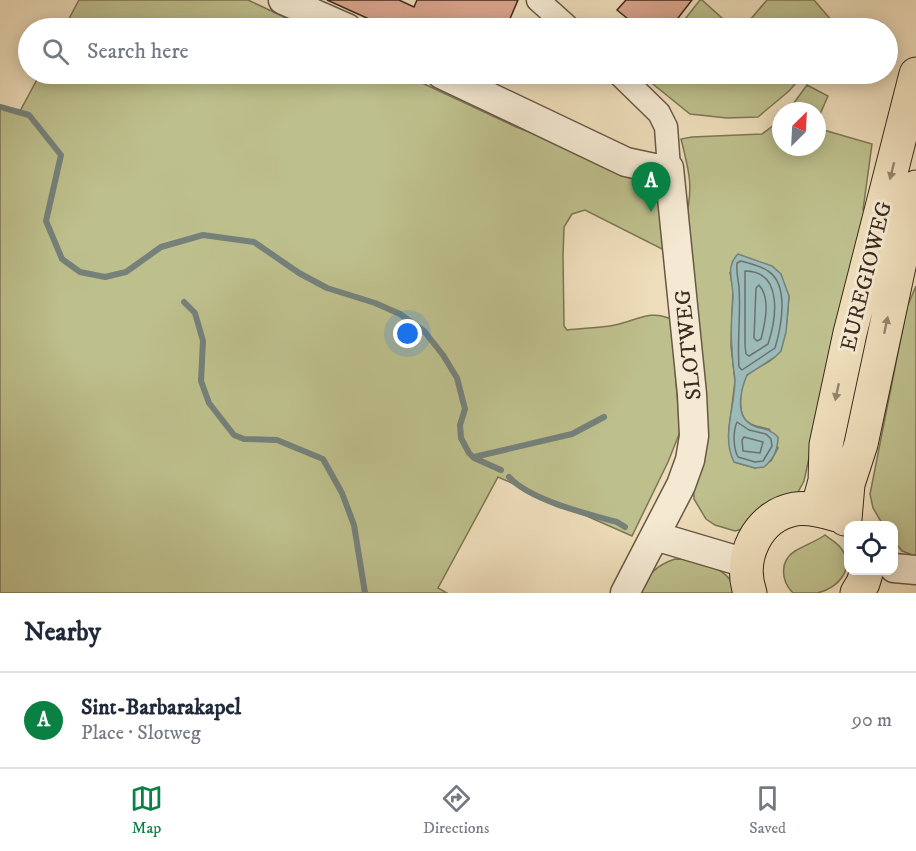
<!DOCTYPE html>
<html lang="en">
<head>
<meta charset="utf-8">
<style>
  body { margin:0; font-family:"IM FELL DW Pica",serif; background:#f6f6f7; color:#1f2937 }
  .controls { position:absolute; right:18px; bottom:18px; display:grid; overflow:hidden; border-radius:12px; box-shadow:0 3px 15px #0003 }
  .controls button { width:54px; height:54px; display:grid; place-items:center; padding:0; border:0; border-bottom:2px solid #e0e1e3; background:#fff; color:#1f2937; font:30px sans-serif }
  .compass { position:absolute; left:772px; top:102px; width:54px; height:54px; border-radius:50%; background:#fff; box-shadow:0 3px 15px #0003; rotate:24deg }
  .you { position:absolute; left:408px; top:334px; width:21px; height:21px; margin:-15px; border:4px solid #fff; border-radius:50%; background:#1a73e8; box-shadow:0 0 0 9px #1a73e833 }
  .badge { display:grid; place-items:center; width:39px; height:39px; border-radius:50%; background:#0b8043; color:#fff; font-size:20px; font-weight:700 }
  .pin { position:absolute; translate:-50% -50px; filter:drop-shadow(0 2px 3px #0008) }
  .pin::after { content:''; position:absolute; top:32px; width:21px; height:18px; background:inherit; clip-path:polygon(0 0,100% 0,50% 100%) }
  .list { margin:0; padding:0; list-style:none }
  h2 { display:flex; justify-content:space-between; align-items:center; height:78px; margin:0; padding:0 24px; font-size:26px }
  h2 small { font-size:20px; font-weight:400; color:#747a83 }
  .list li { display:grid; grid-template-columns:39px 1fr auto; gap:18px; align-items:center; box-sizing:border-box; height:96px; padding:0 24px; border-top:2px solid #e0e1e3 }
  .list b { display:block; font-size:22px; white-space:nowrap }
  .list p { margin:0; font-size:20px; white-space:nowrap; color:#747a83 }
  .list em { font-size:20px; font-style:normal; color:#747a83 }
  .icon { flex:none; width:33px; height:33px; fill:none; stroke:currentColor; stroke-width:2; stroke-linecap:round; stroke-linejoin:round }
  .map { position:relative; flex:none; width:916px; height:593px; overflow:hidden }
  .search { position:absolute; background:#fff; box-shadow:0 3px 15px #0003; left:18px; right:18px; top:18px; height:66px; display:flex; align-items:center; gap:15px; box-sizing:border-box; padding:0 21px; border-radius:33px; color:#747a83; font-size:22px }
  .sheet { height:174px; background:#fff }
  nav { display:flex; justify-content:space-around; align-items:center; box-sizing:border-box; height:84px; border-top:2px solid #e0e1e3; background:#fff; font-size:16px; color:#747a83 }
  nav a { display:grid; justify-items:center; gap:3px }
  nav .on { color:#0b8043 }
  .map>svg:first-child { display:block }
</style>
</head>
<body>
<div class="map">
<svg width="916" height="593" viewBox="0 0 916 593">
  <rect width="100%" height="100%" fill="#eeddba"/>
  <filter id="stains"><feTurbulence type="fractalNoise" baseFrequency=".00333" numOctaves="4"/><feColorMatrix values="0 0 0 0 .2 0 0 0 0 .09 0 0 0 0 .02 0 0 0 .5 -.17"/></filter>
  <radialGradient id="worn" r=".72"><stop offset=".6" stop-color="#630" stop-opacity="0"/><stop offset="1" stop-color="#630" stop-opacity=".3"/></radialGradient>
  <!-- green -->
  <path fill="#bdbf8c" stroke="#7c7555" stroke-width="1.5" fill-rule="evenodd" d="M79,0H248L308,28H64Z
    M700,0H702L733,28H678Z
    M767,0H814L838,28H743Z
    M40,74H403L516,127L657,180L664,250L585,210L572,214L564,227L563,256L564,326L567,330C583,328 600,328 615,325C636,321 650,309 671,319L680,432L668,462L632,536L498,477L438,588L447,593H0V105L20,111Z
    M645,74H804L789,91L758,117L727,118L690,114L643,76Z
    M807,85L828,96L817,121V111H788Z
    M781,120V147H817V128L872,144L863,210L868,215L853,255L804,481L797,494L746,528L735,531L715,525L706,519L694,499L684,225C694,190 690,174 681,139L692,137L762,134ZM730,273L789,296C787,316 788,338 776,355C771,363 756,367 749,373C740,381 738,408 744,418C749,426 760,427 769,429L778,448L771,461L755,468L734,462L729,429L735,381L731,346L733,287Z
    M916,286V556L902,551L894,541V526L883,525L873,508L870,494L907,307Z
    M825,535C830,539 836,542 840,547C857,567 838,589 817,593C809,593 800,593 793,593C781,581 779,561 795,551C805,545 815,542 825,535Z
    M675,559C704,559 725,567 740,593H638C649,575 654,566 675,559Z"/>
  <!-- water -->
  <path fill="#9cbab8" stroke="#75817a" stroke-width="1.5" d="M738,254L772,266L781,274L789,296L786,332L781,351L775,357L747,375C741,389 734,416 752,425C763,431 766,426 778,437C778,449 774,459 764,467L755,468L734,462C721,436 735,408 735,380C734,370 732,359 732,348C730,331 732,314 733,297C733,280 725,267 738,254Z"/>
  <g fill="none" stroke-linecap="round" stroke-linejoin="round">
    <!-- shore -->
    <path stroke="#6c726b" stroke-width="1.5" d="M741,261C749,263 761,266 768,271C790,285 781,328 775,348L742,370L739,367C737,340 741,313 739,287C738,278 736,272 737,263Z
      M745,271C784,271 776,320 768,344L749,356L746,354L745,345Z
      M759,285C771,298 765,323 761,339L757,341L754,338L756,288Z
      M737,422L749,430L766,434L771,439L772,446L763,461L755,462L738,457C733,448 733,431 737,422Z
      M744,437L763,442L760,453L743,451L742,440Z"/>
    <!-- stream -->
    <path stroke="#75817a" stroke-width="6" d="M0,107L29,115L61,155L46,221L62,259L80,272L105,277L126,272L161,247L203,235L254,242L299,273L327,288L375,303L400,314L424,331L443,355L457,378L465,409L460,425L461,438L469,453L474,458L501,470
      M184,302L195,313L203,341L201,381L209,403L234,435L244,439L277,440L323,459L342,493L354,525L365,593
      M474,457L572,434L604,417
      M509,477C530,500 587,514 617,522L625,527"/>
  </g>
  <!-- building -->
  <path fill="#daa48c" stroke="#3b2b1e" stroke-width="1.5" d="M327,0H399L414,7L417,0H518L506,28H389Z
    M626,0H692L671,27L664,20L657,28H639L617,10Z"/>
  <g fill="none" stroke-linecap="round" stroke-linejoin="round">
    <!-- minor casing -->
    <g stroke="#685845" stroke-width="25">
      <path id="minor" d="M538,0L569,28
        M619,74L659,113L666,127L669,168"/>
    </g>
    <!-- tertiary casing -->
    <g stroke="#685845" stroke-width="31">
      <path id="tertiary" d="M283,0L347,28
        M441,74L626,162L654,168H669L692,394L694,436L690,460L681,485L625,593
        M655,536L746,563
        M894,568L916,570"/>
    </g>
    <!-- primary casing -->
    <g stroke="#3b2b1e" stroke-width="35">
      <path id="primary" d="M817,510L825,481L826,445L850,333L916,74
        M845,519L848,484L861,444L916,187
        M750,593C738,558 757,516 795,509C809,507 824,511 837,515
        M857,593L863,583L867,570"/>
    </g>
    <!-- minor -->
    <use href="#minor" stroke="#f4e9d2" stroke-width="22"/>
    <!-- tertiary -->
    <use href="#tertiary" stroke="#f4e9d2" stroke-width="28"/>
    <!-- primary -->
    <use href="#primary" stroke="#eeddba" stroke-width="33"/>
  </g>
  <!-- one-way arrows -->
  <defs><path id="oneway-solid" d="M-6-.8H1V-3.2L6.5 0L1 3.2V.8H-6Z" transform="scale(1.5)"/></defs>
  <g fill="#94846c">
    <use href="#oneway-solid" transform="translate(892 171) rotate(104)"/>
    <use href="#oneway-solid" transform="translate(886 325) rotate(-78)"/>
    <use href="#oneway-solid" transform="translate(837 392) rotate(102)"/>
  </g>
  <g text-anchor="middle" stroke-width="6" stroke-linejoin="round" paint-order="stroke">
    <!-- street labels -->
    <g font-size="22" fill="#3b2b1e" stroke="#f4e9d2">
      <text transform="translate(865 276) rotate(-76)" y="8">EUREGIOWEG</text>
      <text transform="translate(687 345) rotate(-96)" y="8">SLOTWEG</text>
    </g>
  </g>
  <rect width="100%" height="100%" filter="url(#stains)"/>
  <rect width="100%" height="100%" fill="url(#worn)"/>
</svg>
<div class="controls">
<button><svg class="icon" aria-label="locate" viewBox="0 0 24 24"><circle cx="12" cy="12" r="6"/><path d="M12 2v4M12 18v4M2 12h4M18 12h4"/></svg></button>
</div>
<svg class="compass" viewBox="-18 -18 36 36"><path d="M0-13l5 13h-10z" fill="#e53935"/><path d="M0 13l5-13h-10z" fill="#747a83"/></svg>
<div class="you"></div>
<div class="pin badge" style="left:651px;top:212px">A</div>
<div class="search"><svg class="icon" aria-label="search" viewBox="0 0 24 24"><circle cx="10" cy="10" r="6"/><path d="M15 15l6 6"/></svg>Search here</div>
</div>
<section class="sheet">
<h2>Nearby<small></small></h2>
<ul class="list">
<li><span class="badge">A</span><div><b>Sint-Barbarakapel</b><p>Place · Slotweg</p></div><em>90 m</em></li>
</ul>
</section>
<nav>
<a class="on"><svg class="icon" aria-label="map" viewBox="0 0 24 24"><path d="M3 6l6-2 6 2 6-2v14l-6 2-6-2-6 2zM9 4v14M15 6v14"/></svg>Map</a>
<a><svg class="icon" aria-label="directions" viewBox="0 0 24 24"><path d="M12 3l9 9-9 9-9-9zM9 14v-3h6M13 9l2 2-2 2"/></svg>Directions</a>
<a><svg class="icon" aria-label="saved" viewBox="0 0 24 24"><path d="M7 4h10v16l-5-4-5 4z"/></svg>Saved</a>
</nav>
</body>
</html>
